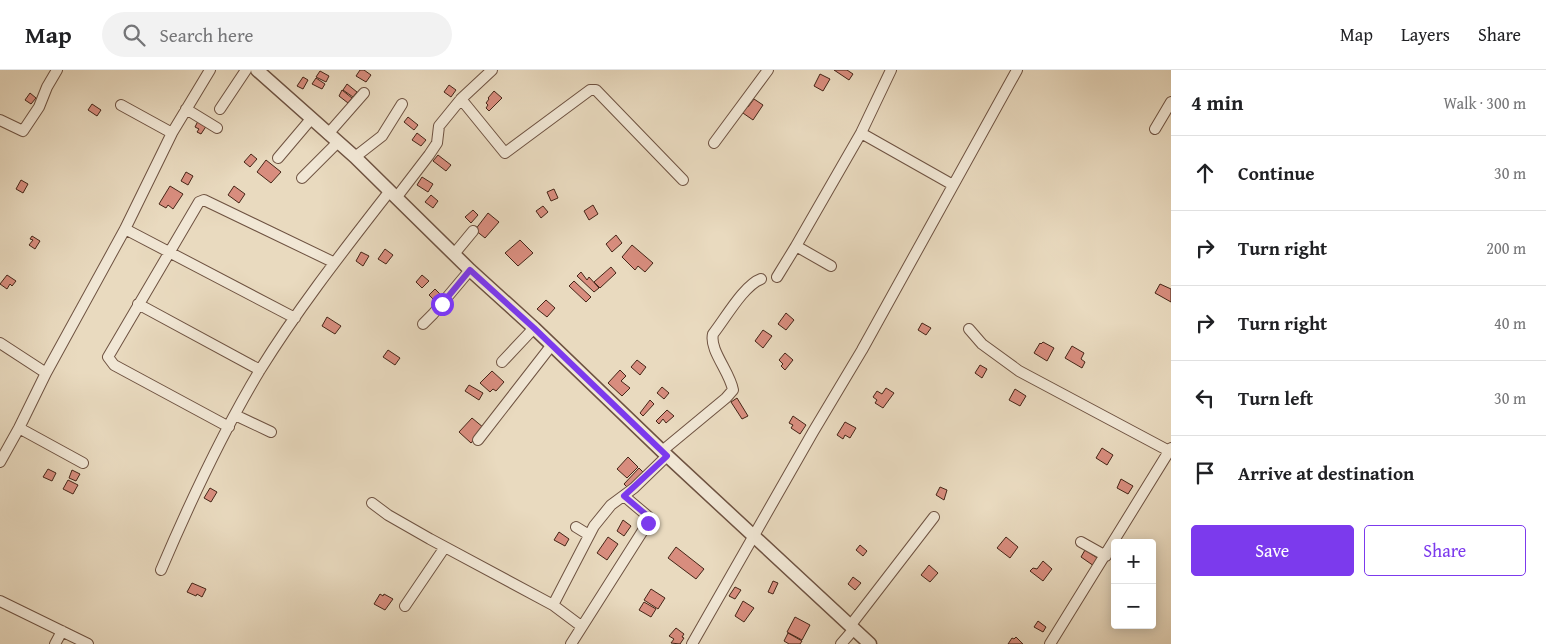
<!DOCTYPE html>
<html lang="en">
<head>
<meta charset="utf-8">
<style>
  body { margin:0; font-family:"Gentium Book Plus",serif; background:#f2f2f2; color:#202124 }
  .controls { position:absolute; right:15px; bottom:15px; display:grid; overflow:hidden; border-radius:5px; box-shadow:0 2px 12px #0003 }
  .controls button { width:45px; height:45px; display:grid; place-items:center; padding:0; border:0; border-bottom:1px solid #e0e0e0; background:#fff; color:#202124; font:25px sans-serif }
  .stop { position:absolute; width:15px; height:15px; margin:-11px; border:4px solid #7c3aed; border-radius:50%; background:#fff }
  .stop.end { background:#7c3aed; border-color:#fff; box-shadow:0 1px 5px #0008 }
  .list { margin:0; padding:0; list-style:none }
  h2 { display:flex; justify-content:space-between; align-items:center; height:65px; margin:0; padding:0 20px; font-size:21px }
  h2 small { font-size:16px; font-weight:400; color:#757577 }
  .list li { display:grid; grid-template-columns:32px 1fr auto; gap:15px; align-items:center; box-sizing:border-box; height:75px; padding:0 20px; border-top:1px solid #e0e0e0 }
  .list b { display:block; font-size:19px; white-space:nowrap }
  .list em { font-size:16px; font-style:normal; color:#757577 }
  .actions { display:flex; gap:10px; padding:15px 20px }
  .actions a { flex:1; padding:11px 0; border:1px solid #7c3aed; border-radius:5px; text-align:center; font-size:18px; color:#7c3aed }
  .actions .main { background:#7c3aed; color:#fff }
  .icon { flex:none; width:28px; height:28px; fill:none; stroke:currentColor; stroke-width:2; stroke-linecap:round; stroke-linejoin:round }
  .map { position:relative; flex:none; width:1171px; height:574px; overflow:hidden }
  header { display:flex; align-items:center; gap:30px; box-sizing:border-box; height:70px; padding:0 25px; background:#fff; border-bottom:1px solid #e0e0e0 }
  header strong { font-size:24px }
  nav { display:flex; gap:28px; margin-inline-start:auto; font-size:18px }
  .search { width:350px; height:45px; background:#f2f2f2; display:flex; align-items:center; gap:12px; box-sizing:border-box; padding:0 18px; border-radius:28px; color:#757577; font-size:19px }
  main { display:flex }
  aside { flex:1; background:#fff }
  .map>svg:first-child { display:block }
</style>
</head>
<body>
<header>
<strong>Map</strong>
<div class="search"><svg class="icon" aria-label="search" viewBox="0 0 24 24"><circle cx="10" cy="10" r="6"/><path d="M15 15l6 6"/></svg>Search here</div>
<nav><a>Map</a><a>Layers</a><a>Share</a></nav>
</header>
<main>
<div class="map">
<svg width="1171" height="574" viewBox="0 0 1171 574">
  <rect width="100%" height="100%" fill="#e9dabf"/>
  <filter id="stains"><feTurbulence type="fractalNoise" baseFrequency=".004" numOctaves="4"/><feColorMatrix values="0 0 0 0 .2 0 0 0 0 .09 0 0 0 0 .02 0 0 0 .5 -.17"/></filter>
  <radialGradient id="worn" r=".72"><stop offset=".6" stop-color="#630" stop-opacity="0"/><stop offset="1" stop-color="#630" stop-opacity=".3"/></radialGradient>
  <!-- building -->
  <path fill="#d88d7e" stroke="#452517" d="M360,0H364L371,5L366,12L356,6Z
    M834,0H847L853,4L849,10Z
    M320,1L329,6L326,12L316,7Z
    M820,4L830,9L823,21L814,16Z
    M303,7L308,10L303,19L297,16Z
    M316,8L325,14L322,19L312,14Z
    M347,14L357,22L353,27L343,20Z
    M449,15L456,20L451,27L444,22Z
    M342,20L352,28L348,33L339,26Z
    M494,21L502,28L489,41L486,38L488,35L486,33L489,29L488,28Z
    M30,23L36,28L31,34L25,30Z
    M754,29L763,35L753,50L740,41L744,34L748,37Z
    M92,34L101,40L97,46L88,40Z
    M408,47L418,55L414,60L404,52Z
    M198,51L207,55L201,64L197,62L199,59L195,57Z
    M417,63L426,70L421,76L412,70Z
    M251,84L257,89L250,97L244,92Z
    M438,85L451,95L446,101L433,91Z
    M266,90L281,102L271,113L257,102Z
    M186,102L193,106L188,115L181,111Z
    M422,107L433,114L428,122L417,115Z
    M21,110L28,114L23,123L16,119Z
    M170,116L183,124L173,139L168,135L166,138L159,134Z
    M234,116L245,124L239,133L228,125Z
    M554,119L558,128L551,131L547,122Z
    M431,125L438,131L433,138L425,132Z
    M593,135L598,144L589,150L584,141Z
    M543,136L548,142L541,148L536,141Z
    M473,140L478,145L471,153L465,147Z
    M488,143L499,152L485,168L475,160Z
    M616,165L622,173L612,182L606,174Z
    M32,166L40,171L35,179L29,175L33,170L30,169Z
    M520,170L533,183L518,196L505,183Z
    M632,175L653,193L645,202L638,196L635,200L622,187Z
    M385,179L393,185L386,194L378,189Z
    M361,182L369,186L363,196L356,191Z
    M611,197L616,203L600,218L594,212Z
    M581,202L587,210L589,207L599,218L594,222L577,206Z
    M7,205L16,211L12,216L10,214L7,219L0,214Z
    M422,205L429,211L422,218L416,212Z
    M574,211L591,227L586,232L569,216Z
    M1160,214L1171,219V232L1155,223Z
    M435,219L441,225L435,231L429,225Z
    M546,230L555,238L547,247L537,239Z
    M786,243L794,250L786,260L778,254Z
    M327,247L341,256L335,264L322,256Z
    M922,253L931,258L926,265L918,260Z
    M763,260L772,266L763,278L755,271Z
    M1043,272L1054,278L1047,291L1034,283L1040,273L1041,274Z
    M1072,276L1084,283L1081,289L1085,292L1082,298L1065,288Z
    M388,280L400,288L395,295L383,287Z
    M785,283L793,290L785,300L781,296L783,294L779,290Z
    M637,290L646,297L640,305L631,297Z
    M980,295L987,299L982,308L975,303Z
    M620,300L626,306L621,311L630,318L622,326L608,313Z
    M492,301L504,312L496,321L493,319L490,322L480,313Z
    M469,315L483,323L479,330L465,321Z
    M662,317L669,323L664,329L657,323Z
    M886,318L894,323L883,338L875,333L877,330L873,327L877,321L882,324Z
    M1015,319L1026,326L1020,336L1009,330Z
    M737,328L748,346L742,349L731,332Z
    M650,330L654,334L643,346L640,343Z
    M667,340L674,346L666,353L663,349L659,354L656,351Z
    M793,346L806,355L800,364L791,358L793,355L789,353Z
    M472,348L484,358L471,373L459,362Z
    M845,352L856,358L850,368L845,365L843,369L837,365Z
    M1102,378L1113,385L1107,395L1096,388Z
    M628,387L638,397L627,408L617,399Z
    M639,398L645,404L630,420L624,414Z
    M48,399L56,403L52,411L43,407Z
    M72,400L80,404L76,411L69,408Z
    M1121,409L1133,416L1128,424L1117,418Z
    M68,410L78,415L73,424L63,419Z
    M940,417L947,420L944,430L936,425Z
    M210,418L217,422L211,432L204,428Z
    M623,450L631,456L624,466L617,461Z
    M559,462L569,469L565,476L554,470Z
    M608,467L618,474L607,490L597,483Z
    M1006,467L1018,477L1010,488L997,478Z
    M860,475L867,481L863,486L856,480Z
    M676,477L704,499L696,509L668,488Z
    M1085,480L1099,489L1094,496L1081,487Z
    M1043,491L1052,499L1043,511L1030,501L1033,498L1037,499Z
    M929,495L938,503L930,512L921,505Z
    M853,507L861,513L855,520L848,514Z
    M773,511L778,513L773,524L768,522Z
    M192,513L206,519L202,527L197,524L196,526L187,522Z
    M735,517L741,520L735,529L729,526Z
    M651,519L665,528L658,539L644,530Z
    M380,524L383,526L384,524L393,529L385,540L374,534Z
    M743,531L754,538L744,552L735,546Z
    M644,532L656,539L651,547L639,540Z
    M795,547L810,555L802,570L787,562Z
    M1038,551L1046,557L1043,562L1034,557Z
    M676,558L684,564L682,567L684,568L680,574L671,573L674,569L669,566Z
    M788,563L802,571L800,574H789L784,571Z
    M1016,567L1023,574H1008L1012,568L1014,569Z"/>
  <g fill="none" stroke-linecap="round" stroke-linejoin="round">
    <!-- minor casing -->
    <g stroke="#6e5241" stroke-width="12">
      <path id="minor" d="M461,29L505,83L590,20H596L683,110
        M121,35L172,63
        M186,39L217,58
        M220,39L246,0
        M0,50L23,61L39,37L47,17L57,0
        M1155,59L1171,32
        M861,63L953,115
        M328,64L364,23
        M714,73L768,0
        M355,87L382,66L402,34
        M278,88L311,49
        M302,108L337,73
        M396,128L429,85L437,73L439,56L461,29L492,0
        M125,159L295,248
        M796,176L861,63L891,0
        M454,184L473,161
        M777,207L796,176L831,196
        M138,234L260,300
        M423,254L433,244L470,200
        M969,259L982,274L1019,301L1171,382
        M0,273L46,303
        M502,292L534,258
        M235,345L271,362
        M229,357L114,295L108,287L199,132L204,130L333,192
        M19,358L83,393
        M478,370L551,276
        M662,381L726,328L733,320C730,302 709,280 713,264C725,249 744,215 761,209
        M0,392L19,358L46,303L125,159L172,63L210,0
        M372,433L388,445L430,469L553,535L581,556
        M576,457L589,465
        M1081,472L1106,486
        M161,500C190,432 222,363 260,300C299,237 344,180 389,122
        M0,531L88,574
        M553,535L594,456L611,435L634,418L667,386
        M405,536L445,477
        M850,556L934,447
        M55,574L62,561
        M571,574L649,451L650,448L624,426
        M692,574L813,362L862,280L1017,0
        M841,574L854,559
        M1050,574L1171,378"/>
    </g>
    <!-- tertiary casing -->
    <g stroke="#6e5241" stroke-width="15">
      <path id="tertiary" d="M257,0L355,87L470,200L534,258L662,381L870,574"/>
    </g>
    <!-- minor -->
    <use href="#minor" stroke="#f1e7d5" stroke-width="10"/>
    <!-- tertiary -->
    <use href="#tertiary" stroke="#f1e7d5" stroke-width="12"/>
  </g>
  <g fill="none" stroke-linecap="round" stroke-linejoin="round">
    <!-- route -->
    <path stroke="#7c3aed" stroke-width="6" d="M442,234L470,200L534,258L667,386L624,426L650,448L648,453"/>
  </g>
  <rect width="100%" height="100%" filter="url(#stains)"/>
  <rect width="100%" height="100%" fill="url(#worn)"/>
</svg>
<div class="controls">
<button>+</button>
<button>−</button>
</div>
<div class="stop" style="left:442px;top:234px"></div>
<div class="stop end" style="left:648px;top:453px"></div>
</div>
<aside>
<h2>4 min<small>Walk · 300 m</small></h2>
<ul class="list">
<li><svg class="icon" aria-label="ahead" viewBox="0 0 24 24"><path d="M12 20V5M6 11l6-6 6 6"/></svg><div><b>Continue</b></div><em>30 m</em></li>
<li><svg class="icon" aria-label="right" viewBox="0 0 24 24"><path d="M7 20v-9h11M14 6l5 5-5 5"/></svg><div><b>Turn right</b></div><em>200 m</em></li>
<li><svg class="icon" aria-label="right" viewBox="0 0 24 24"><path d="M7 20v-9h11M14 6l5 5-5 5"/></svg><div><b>Turn right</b></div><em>40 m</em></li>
<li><svg class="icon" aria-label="left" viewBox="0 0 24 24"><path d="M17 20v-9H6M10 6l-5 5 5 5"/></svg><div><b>Turn left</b></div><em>30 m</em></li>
<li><svg class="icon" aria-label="arrive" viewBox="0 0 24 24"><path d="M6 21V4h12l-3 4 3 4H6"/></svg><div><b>Arrive at destination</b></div></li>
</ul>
<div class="actions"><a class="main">Save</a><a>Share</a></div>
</aside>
</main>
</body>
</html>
